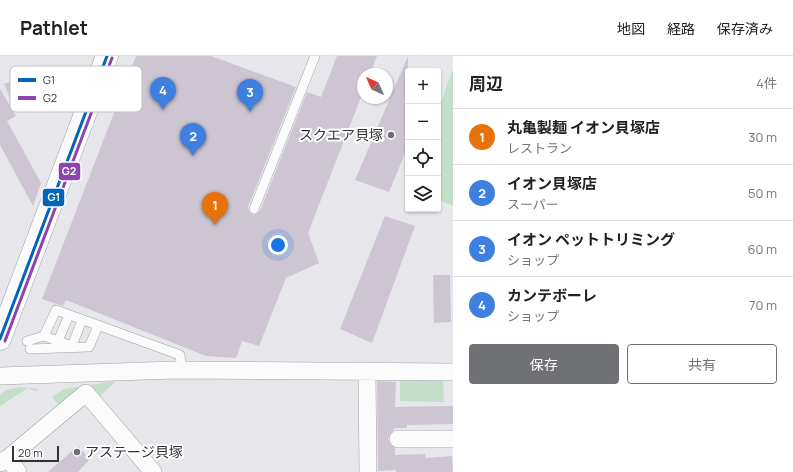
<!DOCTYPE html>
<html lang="ja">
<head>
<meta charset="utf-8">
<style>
  body { margin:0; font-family:Manrope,"Noto Sans JP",sans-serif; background:#f6f6f6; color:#202124 }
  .controls { position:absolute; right:12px; top:12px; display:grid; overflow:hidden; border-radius:4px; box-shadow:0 1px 3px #0004 }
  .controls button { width:36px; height:36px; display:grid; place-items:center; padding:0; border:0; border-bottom:1px solid #e0e0e0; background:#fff; color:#202124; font:20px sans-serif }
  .compass { position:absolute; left:357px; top:12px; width:36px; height:36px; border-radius:50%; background:#fff; box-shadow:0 1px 3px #0004; rotate:315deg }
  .scale { position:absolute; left:12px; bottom:10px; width:47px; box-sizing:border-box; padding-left:4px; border:2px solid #313235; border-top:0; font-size:11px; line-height:14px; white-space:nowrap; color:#313235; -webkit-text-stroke:3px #fff; paint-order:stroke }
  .you { position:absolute; left:278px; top:189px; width:14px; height:14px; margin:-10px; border:3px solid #fff; border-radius:50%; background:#1a73e8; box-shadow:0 0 0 6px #1a73e833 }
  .badge { display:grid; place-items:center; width:26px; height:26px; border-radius:50%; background:#707175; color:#fff; font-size:13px; font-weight:700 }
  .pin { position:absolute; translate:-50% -33px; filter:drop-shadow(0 1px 2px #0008) }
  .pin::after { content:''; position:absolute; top:21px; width:14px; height:12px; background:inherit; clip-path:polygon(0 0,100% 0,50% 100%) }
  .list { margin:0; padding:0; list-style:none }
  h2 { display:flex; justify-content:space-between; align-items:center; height:52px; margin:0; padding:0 16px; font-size:17px }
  h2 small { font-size:13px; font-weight:400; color:#757577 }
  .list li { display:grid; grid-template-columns:26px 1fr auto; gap:12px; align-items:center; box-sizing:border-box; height:56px; padding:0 16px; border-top:1px solid #e0e0e0 }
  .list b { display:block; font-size:15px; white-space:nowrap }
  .list p { margin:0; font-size:13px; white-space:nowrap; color:#757577 }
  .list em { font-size:13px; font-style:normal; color:#757577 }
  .actions { display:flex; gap:8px; padding:12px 16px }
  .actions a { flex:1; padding:9px 0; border:1px solid #707175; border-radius:4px; text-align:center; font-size:14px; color:#707175 }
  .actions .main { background:#707175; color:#fff }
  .icon { flex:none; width:22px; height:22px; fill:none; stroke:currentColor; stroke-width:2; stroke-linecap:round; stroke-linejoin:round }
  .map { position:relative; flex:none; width:453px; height:416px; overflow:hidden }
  header { display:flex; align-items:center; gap:24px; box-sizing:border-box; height:56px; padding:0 20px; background:#fff; border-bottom:1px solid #e0e0e0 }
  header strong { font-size:19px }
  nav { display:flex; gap:22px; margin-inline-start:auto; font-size:14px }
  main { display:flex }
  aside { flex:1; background:#fff }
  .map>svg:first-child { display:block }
</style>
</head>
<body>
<header>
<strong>Pathlet</strong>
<nav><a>地図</a><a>経路</a><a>保存済み</a></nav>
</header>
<main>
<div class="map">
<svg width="453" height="416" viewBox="0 0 453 416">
  <rect width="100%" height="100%" fill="#e6e6eb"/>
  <!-- green -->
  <path fill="#c3dec9" d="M453,13V150L438,143V54Z
    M443,323L444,346L400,345V324Z
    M116,325L98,342L62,353L52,341L64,333Z
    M20,331L38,333L39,334L34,335L28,332L0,350V339L6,334Z"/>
  <!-- building -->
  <path fill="#cdc6d2" d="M136,0H211L296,31L248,151L249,156L254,159L260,155L307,36L321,41L337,0H377L370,18H363V36L308,177L319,207L286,222L259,290L242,285L236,302L206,300L66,244L63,250L42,243Z
    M408,0V90L389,136L355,124Z
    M30,17L36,32L11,45L4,28Z
    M0,33L16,60L7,65L41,127L33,150L0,89Z
    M385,160L415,170L372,287L340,273Z
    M433,219H450L451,266L434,267Z
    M377,325L396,326L395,351L453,350V368L407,369V372H394V374L390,378L388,383L390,388L395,392V399L425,398L426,402L452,400L453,416H396V414L378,415Z
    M78,390L90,403L78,416H48Z"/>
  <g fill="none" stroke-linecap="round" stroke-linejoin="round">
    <!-- service casing -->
    <g stroke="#a2a2a6" stroke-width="10">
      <path id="service" d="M254,153L315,0
        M44,280L56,254L180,299L181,307
        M27,285L44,280L69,289
        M58,285L69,259
        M72,290L82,264
        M30,293L89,291L98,270"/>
    </g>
    <!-- minor casing -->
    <g stroke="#a2a2a6" stroke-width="18">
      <path id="minor" d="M367,316L368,416
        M0,320L174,314L453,316
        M398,383H453
        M8,402L86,337L153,416
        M0,407L8,402L18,416"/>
    </g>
    <!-- primary casing -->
    <g stroke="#a2a2a6" stroke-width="23">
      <path id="primary" d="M0,283L107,0"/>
    </g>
    <!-- service -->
    <use href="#service" stroke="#fbfbfc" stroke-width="9"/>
    <!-- minor -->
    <use href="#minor" stroke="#fbfbfc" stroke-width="17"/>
    <!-- primary -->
    <use href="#primary" stroke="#fbfbfc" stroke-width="22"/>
    <!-- bus-1 casing -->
    <g stroke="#fff" stroke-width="6">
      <path id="bus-1" d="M0,283L107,0"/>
    </g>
    <!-- bus-2 casing -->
    <g stroke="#fff" stroke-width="6">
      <path id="bus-2" d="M5,285L112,2"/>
    </g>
    <!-- bus-1 -->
    <use href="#bus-1" stroke="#0065bd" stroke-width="3"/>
    <!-- bus-2 -->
    <use href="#bus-2" stroke="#8e44ad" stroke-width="3"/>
  </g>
  <!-- markers -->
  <g fill="#707175" stroke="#fff" stroke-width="1.5">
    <circle cx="391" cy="79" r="4"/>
    <circle cx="77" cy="396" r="4"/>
  </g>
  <g text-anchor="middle" stroke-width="4" stroke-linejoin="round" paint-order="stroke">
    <!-- poi labels -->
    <g font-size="14" fill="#313235" stroke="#fff" text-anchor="end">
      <text x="383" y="84">スクエア貝塚</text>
      <text x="85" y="401" text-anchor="start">アステージ貝塚</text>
    </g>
  </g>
  <!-- legend -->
  <rect x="10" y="10" width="132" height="46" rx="6" fill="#fff" stroke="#c1c2c2" stroke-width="1"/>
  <rect x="18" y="22" width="18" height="4" fill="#0065bd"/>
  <rect x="18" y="40" width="18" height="4" fill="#8e44ad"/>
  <g font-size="11" fill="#313235">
    <text x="43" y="28">G1</text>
    <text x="43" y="46">G2</text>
  </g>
  <g stroke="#fff" stroke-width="1.5">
    <rect x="58" y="106" width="23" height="19" rx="4" fill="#8e44ad"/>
    <rect x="42" y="132" width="23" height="19" rx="4" fill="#0065bd"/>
  </g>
  <g font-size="11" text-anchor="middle" font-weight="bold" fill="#fff">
    <text x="69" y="119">G2</text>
    <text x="54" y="145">G1</text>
  </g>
</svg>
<div class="controls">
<button>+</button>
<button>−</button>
<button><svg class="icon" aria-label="locate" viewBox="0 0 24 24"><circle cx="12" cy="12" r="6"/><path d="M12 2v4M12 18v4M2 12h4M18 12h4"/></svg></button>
<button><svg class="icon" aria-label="layers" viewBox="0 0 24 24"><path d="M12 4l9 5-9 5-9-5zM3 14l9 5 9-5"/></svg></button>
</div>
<svg class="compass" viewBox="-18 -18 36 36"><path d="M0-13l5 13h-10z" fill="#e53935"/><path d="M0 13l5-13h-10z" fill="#757577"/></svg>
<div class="scale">20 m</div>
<div class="you"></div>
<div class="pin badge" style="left:215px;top:169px;background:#e8710a">1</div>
<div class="pin badge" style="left:193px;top:100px;background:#3f7fe0">2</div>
<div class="pin badge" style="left:250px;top:56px;background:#3f7fe0">3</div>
<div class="pin badge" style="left:163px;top:54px;background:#3f7fe0">4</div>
</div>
<aside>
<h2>周辺<small>4件</small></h2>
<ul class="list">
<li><span class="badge" style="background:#e8710a">1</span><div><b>丸亀製麺 イオン貝塚店</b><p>レストラン</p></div><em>30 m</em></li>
<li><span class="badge" style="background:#3f7fe0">2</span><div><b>イオン貝塚店</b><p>スーパー</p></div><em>50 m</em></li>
<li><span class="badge" style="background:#3f7fe0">3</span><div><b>イオン ペットトリミング</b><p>ショップ</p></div><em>60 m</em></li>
<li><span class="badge" style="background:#3f7fe0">4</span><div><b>カンテボーレ</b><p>ショップ</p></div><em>70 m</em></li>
</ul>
<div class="actions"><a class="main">保存</a><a>共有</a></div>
</aside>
</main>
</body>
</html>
